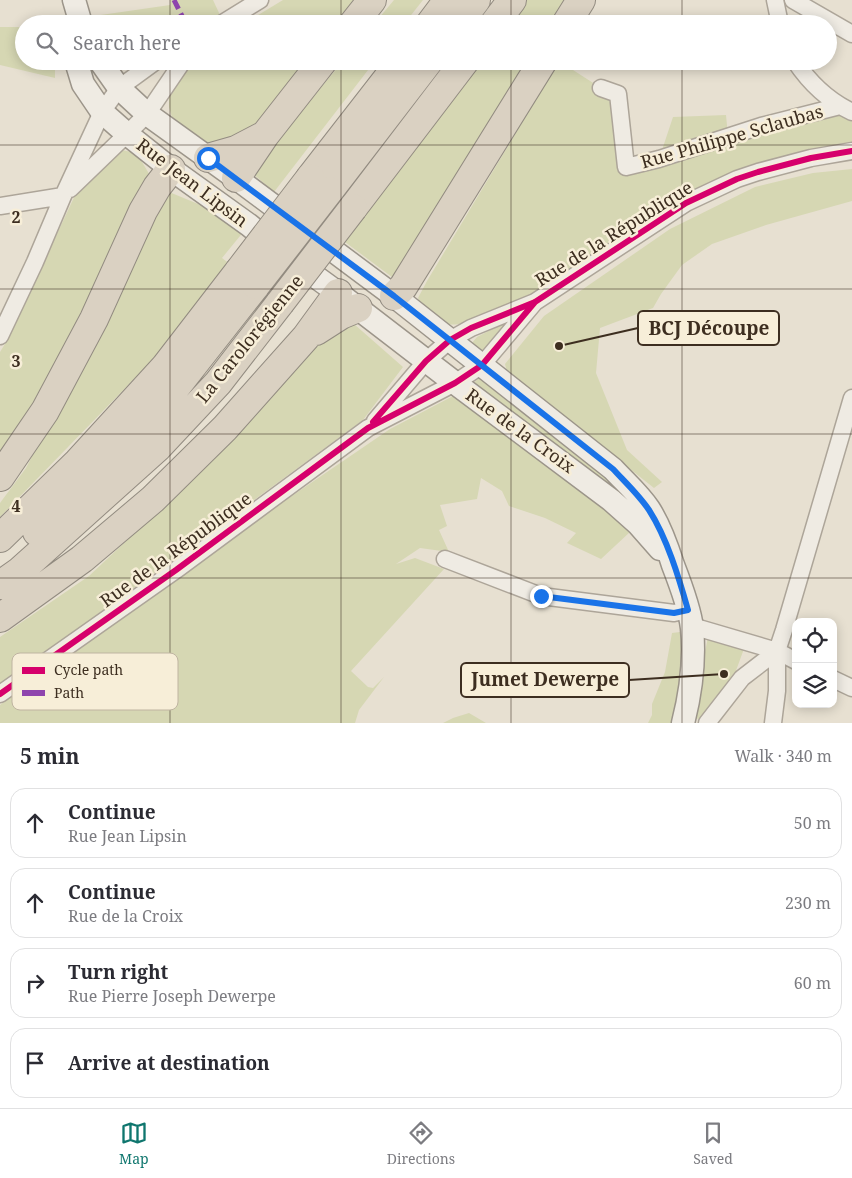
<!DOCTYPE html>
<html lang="en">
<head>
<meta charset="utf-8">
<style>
  body { margin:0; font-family:"Noto Serif",serif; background:#f7f7f7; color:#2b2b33 }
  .controls { position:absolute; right:15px; bottom:15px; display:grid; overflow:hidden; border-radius:10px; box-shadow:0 2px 12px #0003 }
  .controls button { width:45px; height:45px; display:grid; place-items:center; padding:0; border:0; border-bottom:1px solid #e1e1e2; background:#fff; color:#2b2b33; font:25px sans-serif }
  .stop { position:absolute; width:15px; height:15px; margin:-11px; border:4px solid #1a73e8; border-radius:50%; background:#fff }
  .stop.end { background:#1a73e8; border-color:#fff; box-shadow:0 1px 5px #0008 }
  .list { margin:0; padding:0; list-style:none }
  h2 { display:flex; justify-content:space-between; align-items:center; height:65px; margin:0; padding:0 20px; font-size:21px }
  h2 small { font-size:16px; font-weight:400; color:#7c7c81 }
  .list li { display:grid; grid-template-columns:32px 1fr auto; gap:15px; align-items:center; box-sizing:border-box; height:70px; margin:0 10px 10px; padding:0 10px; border:1px solid #e1e1e2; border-radius:15px }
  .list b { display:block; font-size:19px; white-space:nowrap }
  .list p { margin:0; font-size:16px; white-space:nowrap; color:#7c7c81 }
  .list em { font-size:16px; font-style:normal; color:#7c7c81 }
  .icon { flex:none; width:28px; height:28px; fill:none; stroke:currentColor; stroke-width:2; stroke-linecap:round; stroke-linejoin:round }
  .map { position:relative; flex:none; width:852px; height:723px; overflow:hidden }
  .search { position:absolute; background:#fff; box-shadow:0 2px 12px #0003; left:15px; right:15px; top:15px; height:55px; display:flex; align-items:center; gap:12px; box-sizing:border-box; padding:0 18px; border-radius:28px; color:#7c7c81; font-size:19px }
  .sheet { height:385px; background:#fff }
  nav { display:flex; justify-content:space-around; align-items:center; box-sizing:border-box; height:70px; border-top:1px solid #e1e1e2; background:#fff; font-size:14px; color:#7c7c81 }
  nav a { display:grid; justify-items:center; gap:2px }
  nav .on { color:#0f766e }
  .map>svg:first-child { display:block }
</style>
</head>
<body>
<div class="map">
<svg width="852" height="723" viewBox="0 0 852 723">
  <rect width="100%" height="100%" fill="#e7e0d1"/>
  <!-- green -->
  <path fill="#d6d7b3" d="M170,0H213L220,15L201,24H84L80,18L170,5Z
    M283,0H356L338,24H243Z
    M394,0H423L404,24H374Z
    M527,0H575L560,24H509Z
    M0,27H24V61H55V78L0,65Z
    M191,61H309L253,132L210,144L173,121L169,107V92Z
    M343,61H375L274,192L251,172Z
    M481,61H536L403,270L392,277L345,242Z
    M559,61L601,88L618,94L626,167L659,159L673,117L726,115L728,136L837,112L852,119V144L774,160L540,290C524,297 463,329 449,324C442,321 426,308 420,303L418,298L427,281Z
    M113,148L131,152L139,157L157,187L249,225L222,258L239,271L0,517V503L26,468L98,327L0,471V352L8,339L84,176Z
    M852,169V201L766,225L712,244L682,265L661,294L653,308L600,328L596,373L627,450L662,482L654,488L507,372L505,364L544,316L670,229L755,187L813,173Z
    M510,320L512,321L481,352L471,344L477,337Z
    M354,324L403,367L363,420L44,654L0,687V637L89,576L175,495L322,339Z
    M482,376L611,476L646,515L472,384Z
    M455,395L537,448L630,532L601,559L567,543L576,533L545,518L509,506L502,491L481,478L477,499L440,505L447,526L439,530L449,552L420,548L396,564L415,558L444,569L351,671L368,687L373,688L384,677L359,710L355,723H0V705L116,616L390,429Z
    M680,632L686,656L673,723H648L652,715V704L665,672L672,633Z
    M708,637L745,646L734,676L714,699L702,720L692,717Z
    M469,713L486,723H443L453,718Z"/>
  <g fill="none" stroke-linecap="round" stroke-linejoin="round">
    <!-- street casing -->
    <g stroke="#ada599" stroke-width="19">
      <path id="street" d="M775,0L780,24
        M793,0L852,34
        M221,24L260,0
        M795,61C809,82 829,101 852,112
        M601,88L618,94L626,167L659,159L761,126L840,106
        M70,189L127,134L147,114L183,61
        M0,206L63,196
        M0,336L35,262L63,196L102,112L119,88L156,61
        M375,421L426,361L450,340L471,328L535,302L686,203L737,179L758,172L811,158L852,151
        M445,559L541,596L674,613L688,610
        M692,626L777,651L796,661
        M833,679L852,688
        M0,694L176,570L368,428L455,383L482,365L535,302
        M707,723L742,678L777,651
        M773,723L777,691V651L784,630L852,398"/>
    </g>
    <!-- secondary casing -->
    <g stroke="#9c958a" stroke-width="25">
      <path id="secondary" d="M74,0L81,24
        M76,61L83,84L102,112L127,134L171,169L249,225L283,253L338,293L455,383L611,500L638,524L660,549
        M100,61L119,88L147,114L236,178L394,296L613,469C625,482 639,494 649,509C660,526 667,546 673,565C680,583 690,610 692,628C695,660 691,692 683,723"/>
    </g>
    <!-- highway casing -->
    <g stroke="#928b80" stroke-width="30">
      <path id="highway" d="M353,24L372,0
        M430,24L448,0
        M458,24L476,0
        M494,24L512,0
        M566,24L581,0
        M208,158L236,150L263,136
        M236,178L265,135L323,61
        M310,178L401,61
        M329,191L429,61
        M353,208L465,61
        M394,296L403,287L543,61
        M316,331L341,315L358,308
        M0,477L45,411L94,319L143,211L157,187L171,169
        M37,532L94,477L161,406L256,285
        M0,538L78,462L165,367L239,271
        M0,585L20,571L158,447L218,383L280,303
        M0,618L82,559L153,499L225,428L306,337L338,293"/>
    </g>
    <!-- street -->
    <use href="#street" stroke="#efebe3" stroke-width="16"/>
    <!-- secondary -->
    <use href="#secondary" stroke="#efebe3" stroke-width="22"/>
    <!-- highway -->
    <use href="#highway" stroke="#dad1c2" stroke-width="28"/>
    <!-- highway-bridge casing -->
    <g stroke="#928b80" stroke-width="30" stroke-linecap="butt">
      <path id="highway-bridge" d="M239,271L310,178
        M256,285L329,191
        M280,303L353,208"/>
    </g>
    <!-- highway-bridge -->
    <use href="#highway-bridge" stroke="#dad1c2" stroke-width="28"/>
    <!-- quiet -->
    <path stroke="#8e44ad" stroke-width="5" stroke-dasharray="10 5" stroke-linecap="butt" d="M174,0L186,24"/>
    <!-- cycleway casing -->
    <g stroke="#f7eed8" stroke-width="9">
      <path id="cycleway" d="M373,422L426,361L450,340L471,328L535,302L686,203L737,179L758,172L811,158L852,151
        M0,694L176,570L368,428L455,383L482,365L535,302"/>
    </g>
    <!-- cycleway -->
    <use href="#cycleway" stroke="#d6006c" stroke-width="6"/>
  </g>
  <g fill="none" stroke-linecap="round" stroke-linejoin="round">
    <!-- route -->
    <path stroke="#1a73e8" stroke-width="6" d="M208,158L394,296L613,469C625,482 639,495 649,510C667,538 679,578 688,610L674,613L541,596"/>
  </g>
  <!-- grid -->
  <path fill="none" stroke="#3d2e20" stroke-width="1" stroke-opacity="0.55" d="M170,0V24M341,0V24M511,0V24M682,0V24M170,61V723M341,61V723M511,61V723M682,61V723M0,145H852M0,289H852M0,434H852M0,578H852"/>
  <g text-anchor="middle" stroke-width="5" stroke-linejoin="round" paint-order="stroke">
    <!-- street labels -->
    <g font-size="18" fill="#3d2e20" stroke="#f7eed8">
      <text transform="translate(732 137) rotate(-16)" y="6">Rue Philippe Sclaubas</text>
      <text transform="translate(192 183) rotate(37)" y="6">Rue Jean Lipsin</text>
      <text transform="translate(614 234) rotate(-32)" y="6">Rue de la République</text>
      <text transform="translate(250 339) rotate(-51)" y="6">La Carolorégienne</text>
      <text transform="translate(520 431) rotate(36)" y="6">Rue de la Croix</text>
      <text transform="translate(176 550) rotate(-36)" y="6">Rue de la République</text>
    </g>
  </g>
  <!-- legend -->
  <rect x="12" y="653" width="166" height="57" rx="8" fill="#f7eed8" stroke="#bfb4a1" stroke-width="1"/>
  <rect x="22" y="667" width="23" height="7" fill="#d6006c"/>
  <rect x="22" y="690" width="23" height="6" fill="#8e44ad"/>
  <g font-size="14" fill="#3d2e20">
    <text x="54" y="675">Cycle path</text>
    <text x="54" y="698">Path</text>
  </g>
  <g font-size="16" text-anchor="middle" font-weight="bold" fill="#3d2e20" stroke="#f7eed8" stroke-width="5" stroke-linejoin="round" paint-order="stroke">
    <text x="16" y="223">2</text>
    <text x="16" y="367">3</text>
    <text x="16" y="512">4</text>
  </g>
  <!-- callouts -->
  <path fill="none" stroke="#3d2e20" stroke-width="2" d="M559 346L638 328M724 674L629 680"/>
  <g fill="#3d2e20" stroke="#f7eed8" stroke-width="2">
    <circle cx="559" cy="346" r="5"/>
    <circle cx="724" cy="674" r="5"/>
  </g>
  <g fill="#f7eed8" stroke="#3d2e20" stroke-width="2">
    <rect x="638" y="311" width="141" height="34" rx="5"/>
    <rect x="461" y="663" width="168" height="34" rx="5"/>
  </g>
  <g font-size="19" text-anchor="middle" font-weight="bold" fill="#3d2e20">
    <text x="709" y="335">BCJ Découpe</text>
    <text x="545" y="686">Jumet Dewerpe</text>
  </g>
</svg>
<div class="controls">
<button><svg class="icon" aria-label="locate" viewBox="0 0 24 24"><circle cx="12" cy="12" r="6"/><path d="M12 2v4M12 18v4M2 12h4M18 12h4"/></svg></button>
<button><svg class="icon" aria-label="layers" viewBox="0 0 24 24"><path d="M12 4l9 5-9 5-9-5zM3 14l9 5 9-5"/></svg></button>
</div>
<div class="stop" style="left:208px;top:158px"></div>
<div class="stop end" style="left:541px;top:596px"></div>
<div class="search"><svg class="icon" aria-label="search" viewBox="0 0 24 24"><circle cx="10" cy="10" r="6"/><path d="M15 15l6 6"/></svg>Search here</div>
</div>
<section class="sheet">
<h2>5 min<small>Walk · 340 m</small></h2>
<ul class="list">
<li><svg class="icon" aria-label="ahead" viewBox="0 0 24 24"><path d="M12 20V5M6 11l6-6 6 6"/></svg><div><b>Continue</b><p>Rue Jean Lipsin</p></div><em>50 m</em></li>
<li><svg class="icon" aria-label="ahead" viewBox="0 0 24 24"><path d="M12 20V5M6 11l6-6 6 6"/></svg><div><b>Continue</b><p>Rue de la Croix</p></div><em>230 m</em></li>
<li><svg class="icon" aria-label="right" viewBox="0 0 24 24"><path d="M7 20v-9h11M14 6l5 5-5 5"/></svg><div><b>Turn right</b><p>Rue Pierre Joseph Dewerpe</p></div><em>60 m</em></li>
<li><svg class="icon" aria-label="arrive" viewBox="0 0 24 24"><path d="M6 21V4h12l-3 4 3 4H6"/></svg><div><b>Arrive at destination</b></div></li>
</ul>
</section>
<nav>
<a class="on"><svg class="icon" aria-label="map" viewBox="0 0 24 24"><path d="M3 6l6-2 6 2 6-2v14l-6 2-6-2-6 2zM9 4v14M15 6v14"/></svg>Map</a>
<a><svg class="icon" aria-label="directions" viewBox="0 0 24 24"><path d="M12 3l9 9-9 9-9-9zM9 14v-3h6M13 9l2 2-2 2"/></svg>Directions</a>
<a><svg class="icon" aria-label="saved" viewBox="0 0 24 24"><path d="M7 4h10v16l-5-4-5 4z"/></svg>Saved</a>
</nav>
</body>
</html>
